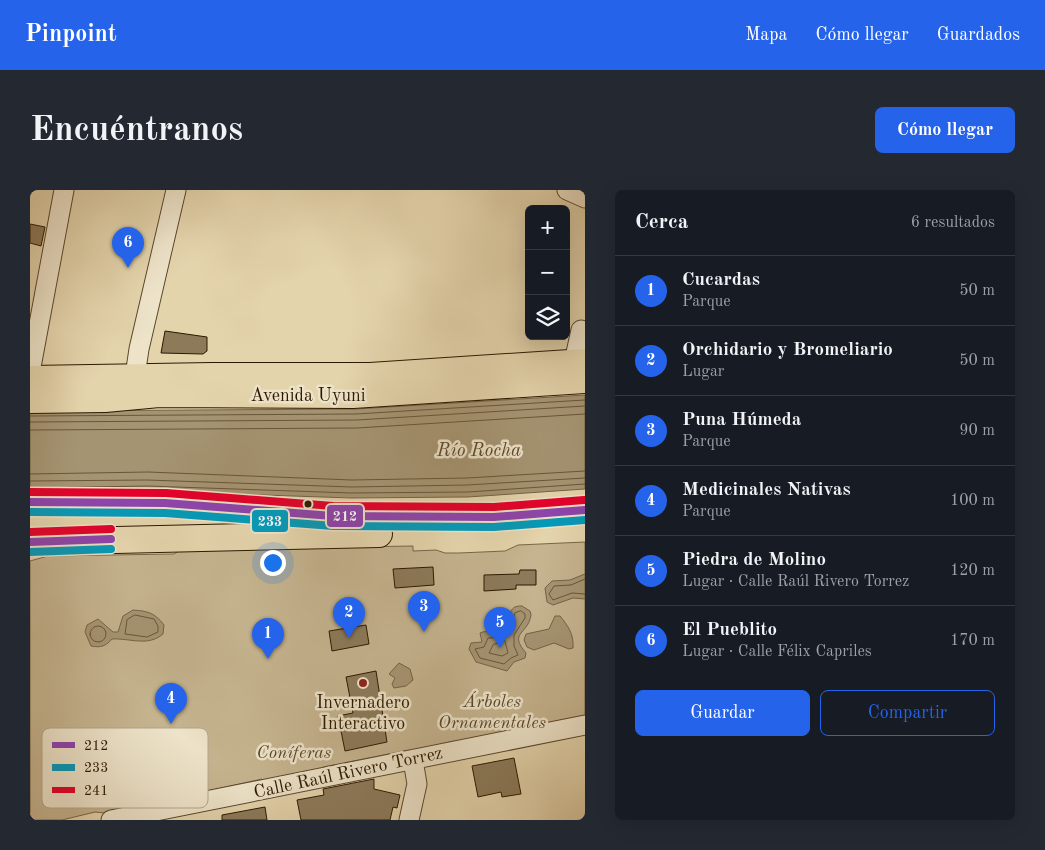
<!DOCTYPE html>
<html lang="es">
<head>
<meta charset="utf-8">
<style>
  body { margin:0; font-family:"Old Standard TT",serif; background:#242831; color:#f1f3f6 }
  .controls { position:absolute; right:15px; top:15px; display:grid; overflow:hidden; border-radius:8px; box-shadow:0 5px 20px #0002 }
  .controls button { width:45px; height:45px; display:grid; place-items:center; padding:0; border:0; border-bottom:1px solid #363941; background:#171b24; color:#f1f3f6; font:25px sans-serif }
  .you { position:absolute; left:242px; top:372px; width:18px; height:18px; margin:-12px; border:4px solid #fff; border-radius:50%; background:#1a73e8; box-shadow:0 0 0 8px #1a73e833 }
  .badge { display:grid; place-items:center; width:32px; height:32px; border-radius:50%; background:#2563eb; color:#fff; font-size:16px; font-weight:700 }
  .pin { position:absolute; translate:-50% -41px; filter:drop-shadow(0 1px 2px #0008) }
  .pin::after { content:''; position:absolute; top:26px; width:18px; height:15px; background:inherit; clip-path:polygon(0 0,100% 0,50% 100%) }
  .list { margin:0; padding:0; list-style:none }
  h2 { display:flex; justify-content:space-between; align-items:center; height:65px; margin:0; padding:0 20px; font-size:21px }
  h2 small { font-size:16px; font-weight:400; color:#9ea1a6 }
  .list li { display:grid; grid-template-columns:32px 1fr auto; gap:15px; align-items:center; box-sizing:border-box; height:70px; padding:0 20px; border-top:1px solid #363941 }
  .list b { display:block; font-size:19px; white-space:nowrap }
  .list p { margin:0; font-size:16px; white-space:nowrap; color:#9ea1a6 }
  .list em { font-size:16px; font-style:normal; color:#9ea1a6 }
  .actions { display:flex; gap:10px; padding:15px 20px }
  .actions a { flex:1; padding:11px 0; border:1px solid #2563eb; border-radius:8px; text-align:center; font-size:18px; color:#2563eb }
  .actions .main { background:#2563eb; color:#fff }
  .icon { flex:none; width:28px; height:28px; fill:none; stroke:currentColor; stroke-width:2; stroke-linecap:round; stroke-linejoin:round }
  .map { position:relative; flex:none; width:555px; height:630px; overflow:hidden; border-radius:8px }
  header { display:flex; align-items:center; gap:30px; box-sizing:border-box; height:70px; padding:0 25px; background:#2563eb; color:#fff }
  header strong { font-size:24px }
  nav { display:flex; gap:28px; margin-inline-start:auto; font-size:18px }
  .intro { display:flex; align-items:center; justify-content:space-between; box-sizing:border-box; height:120px; padding:0 30px }
  h1 { margin:0; font-size:35px }
  .button { padding:12px 22px; border-radius:8px; background:#2563eb; color:#fff; font-size:18px; font-weight:700 }
  main { display:flex; gap:30px; padding:0 30px }
  aside { flex:1; background:#171b24; border-radius:8px; box-shadow:0 5px 20px #0002 }
  .map>svg:first-child { display:block }
</style>
</head>
<body>
<header>
<strong>Pinpoint</strong>
<nav><a>Mapa</a><a>Cómo llegar</a><a>Guardados</a></nav>
</header>
<div class="intro"><h1>Encuéntranos</h1><a class="button">Cómo llegar</a></div>
<main>
<div class="map">
<svg width="555" height="630" viewBox="0 0 555 630">
  <rect width="100%" height="100%" fill="#e4d4ac"/>
  <filter id="stains"><feTurbulence type="fractalNoise" baseFrequency=".004" numOctaves="4"/><feColorMatrix values="0 0 0 0 .2 0 0 0 0 .09 0 0 0 0 .02 0 0 0 .5 -.17"/></filter>
  <radialGradient id="worn" r=".72"><stop offset=".6" stop-color="#630" stop-opacity="0"/><stop offset="1" stop-color="#630" stop-opacity=".3"/></radialGradient>
  <!-- green -->
  <path fill="#c5b48f" stroke="#786648" d="M555,352V527L427,553L424,551L410,554L409,557L382,564L379,560L293,577L284,584L234,591L232,589L110,616L105,614L90,618L85,624L65,622L32,630H0V371L18,366L144,364L150,360L383,356V361L406,360L415,363H429L475,361L488,355Z"/>
  <!-- water -->
  <path fill="#a59472" stroke="#756245" d="M555,205V299L438,307L321,308L117,301L0,302V221L326,219Z
    M555,384V409L543,408L523,415L517,412L515,398L522,391L540,390Z
    M492,416L500,421L501,425C498,445 478,442 496,463L495,468L484,472L477,481L446,472L439,459L441,453L452,452L450,443C458,439 464,445 473,438C482,430 476,415 492,416Z
    M103,420C118,421 125,423 134,435L133,444C118,457 100,448 82,449C76,456 71,458 61,456L55,442L57,435L68,429L83,442H88L93,426Z
    M525,426H530C538,436 544,444 543,458L539,459L524,453L504,460L497,457L494,450L496,444L519,439Z
    M369,473L380,479L383,490L376,496L364,498L362,494L365,488L359,484Z"/>
  <g fill="none" stroke-linecap="round" stroke-linejoin="round">
    <!-- shore -->
    <path stroke="#68563a" stroke-width="1" d="M0,226L326,224L555,210
      M0,232L327,230L555,216
      M0,240L327,238L555,224
      M0,284L118,282L322,290L437,288L555,281
      M0,291L117,290L322,297L437,295L555,288
      M0,298L117,296L321,303L438,302L555,294
      M555,389L541,395L524,396L519,404L523,410L542,403L555,404
      M491,421L495,424V428L484,445V456L488,465L481,468L474,474L450,468L445,459L454,457L458,448C475,448 481,438 485,423Z
      M105,425L124,429L128,436V442L117,447L95,444L97,430Z
      M60 444a8 8 0 1 1 16 0a8 8 0 1 1-16 0Z
      M475,451L478,463L472,466L459,463L463,455Z"/>
  </g>
  <!-- building -->
  <path fill="#8c7a5a" stroke="#2c1801" d="M0,34L15,37L11,56L0,53Z
    M135,141L177,147V161L173,164L131,163Z
    M403,377L404,395L365,398L363,379Z
    M490,380H506V395H486V399L454,401V385L489,384Z
    M336,435L339,454L302,461L299,441Z
    M346,481L357,552L315,561L308,526L323,523L316,487Z
    M484,568L491,604L472,607L471,602L448,607L442,576Z
    M344,589V599L370,605L367,618L363,617L360,630H271L267,610L294,605L293,599Z
    M235,617L237,630H192V625Z"/>
  <g fill="none" stroke-linecap="round" stroke-linejoin="round">
    <!-- minor casing -->
    <g stroke="#5a472c" stroke-width="21">
      <path id="minor" d="M537,0L555,8
        M544,172L551,140
        M1,177L34,0
        M105,186L109,159L146,0
        M81,630L555,535
        M379,630L387,594L383,570"/>
    </g>
    <!-- major casing -->
    <g stroke="#2c1801" stroke-width="26">
      <path id="major" d="M0,188L182,185H340L555,171
        M0,211L75,210L129,205L323,206L555,191"/>
    </g>
    <!-- highway casing -->
    <g stroke="#2c1801" stroke-width="28">
      <path id="highway" d="M0,312L135,313L303,326L464,327L555,320
        M0,352L349,344"/>
    </g>
    <!-- minor -->
    <use href="#minor" stroke="#ede3c9" stroke-width="19"/>
    <!-- major -->
    <use href="#major" stroke="#e4d4ac" stroke-width="24"/>
    <!-- highway -->
    <use href="#highway" stroke="#e4d4ac" stroke-width="26"/>
    <!-- bus-1 casing -->
    <g stroke="#ede3c9" stroke-width="11">
      <path id="bus-1" d="M0,312L135,313L303,326L464,327L555,320
        M0,352L81,349"/>
    </g>
    <!-- bus-2 casing -->
    <g stroke="#ede3c9" stroke-width="11">
      <path id="bus-2" d="M0,322L135,323L303,336L464,337L555,330
        M0,362L81,359"/>
    </g>
    <!-- bus-3 casing -->
    <g stroke="#ede3c9" stroke-width="11">
      <path id="bus-3" d="M0,302L136,303L303,316L464,317L554,310
        M0,342L81,339"/>
    </g>
    <!-- bus-1 -->
    <use href="#bus-1" stroke="#8e44ad" stroke-width="8"/>
    <!-- bus-2 -->
    <use href="#bus-2" stroke="#049aba" stroke-width="8"/>
    <!-- bus-3 -->
    <use href="#bus-3" stroke="#e4002b" stroke-width="8"/>
  </g>
  <!-- markers -->
  <circle fill="#2c1801" stroke="#ede3c9" stroke-width="2" cx="278" cy="314" r="4.5"/>
  <circle fill="#8f2418" stroke="#ede3c9" stroke-width="2" cx="333" cy="493" r="5"/>
  <g text-anchor="middle" stroke-width="5" stroke-linejoin="round" paint-order="stroke">
    <!-- street labels -->
    <g font-size="18" fill="#2c1801" stroke="#ede3c9">
      <text x="278" y="211">Avenida Uyuni</text>
      <text transform="translate(318 582) rotate(-12)" y="6">Calle Raúl Rivero Torrez</text>
    </g>
    <!-- park labels -->
    <g font-size="18" font-style="italic" fill="#5a472c" stroke="#ede3c9">
      <text x="462" y="517">Árboles<tspan x="462" dy="21">Ornamentales</tspan></text>
      <text x="264" y="568">Coníferas</text>
    </g>
    <!-- poi labels -->
    <g font-size="18" fill="#2c1801" stroke="#ede3c9">
      <text x="333" y="518">Invernadero<tspan x="333" dy="21">Interactivo</tspan></text>
    </g>
    <!-- water labels -->
    <g font-size="19" font-style="italic" fill="#5c4a2e" stroke="#ede3c9">
      <text x="449" y="266">Río Rocha</text>
    </g>
  </g>
  <!-- legend -->
  <rect x="12" y="538" width="166" height="80" rx="8" fill="#ede3c9" stroke="#b3a68d" stroke-width="1"/>
  <rect x="22" y="552" width="23" height="6" fill="#8e44ad"/>
  <rect x="22" y="574" width="23" height="7" fill="#049aba"/>
  <rect x="22" y="597" width="23" height="6" fill="#e4002b"/>
  <g font-size="14" fill="#2c1801">
    <text x="54" y="560">212</text>
    <text x="54" y="582">233</text>
    <text x="54" y="605">241</text>
  </g>
  <g stroke="#ede3c9" stroke-width="2">
    <rect x="296" y="314" width="38" height="24" rx="5" fill="#8e44ad"/>
    <rect x="221" y="319" width="38" height="24" rx="5" fill="#049aba"/>
  </g>
  <g font-size="14" text-anchor="middle" font-weight="bold" fill="#fff">
    <text x="315" y="331">212</text>
    <text x="240" y="336">233</text>
  </g>
  <rect width="100%" height="100%" filter="url(#stains)"/>
  <rect width="100%" height="100%" fill="url(#worn)"/>
</svg>
<div class="controls">
<button>+</button>
<button>−</button>
<button><svg class="icon" aria-label="layers" viewBox="0 0 24 24"><path d="M12 4l9 5-9 5-9-5zM3 14l9 5 9-5"/></svg></button>
</div>
<div class="you"></div>
<div class="pin badge" style="left:238px;top:469px">1</div>
<div class="pin badge" style="left:319px;top:448px">2</div>
<div class="pin badge" style="left:394px;top:442px">3</div>
<div class="pin badge" style="left:141px;top:534px">4</div>
<div class="pin badge" style="left:470px;top:458px">5</div>
<div class="pin badge" style="left:98px;top:78px">6</div>
</div>
<aside>
<h2>Cerca<small>6 resultados</small></h2>
<ul class="list">
<li><span class="badge">1</span><div><b>Cucardas</b><p>Parque</p></div><em>50 m</em></li>
<li><span class="badge">2</span><div><b>Orchidario y Bromeliario</b><p>Lugar</p></div><em>50 m</em></li>
<li><span class="badge">3</span><div><b>Puna Húmeda</b><p>Parque</p></div><em>90 m</em></li>
<li><span class="badge">4</span><div><b>Medicinales Nativas</b><p>Parque</p></div><em>100 m</em></li>
<li><span class="badge">5</span><div><b>Piedra de Molino</b><p>Lugar · Calle Raúl Rivero Torrez</p></div><em>120 m</em></li>
<li><span class="badge">6</span><div><b>El Pueblito</b><p>Lugar · Calle Félix Capriles</p></div><em>170 m</em></li>
</ul>
<div class="actions"><a class="main">Guardar</a><a>Compartir</a></div>
</aside>
</main>
</body>
</html>
